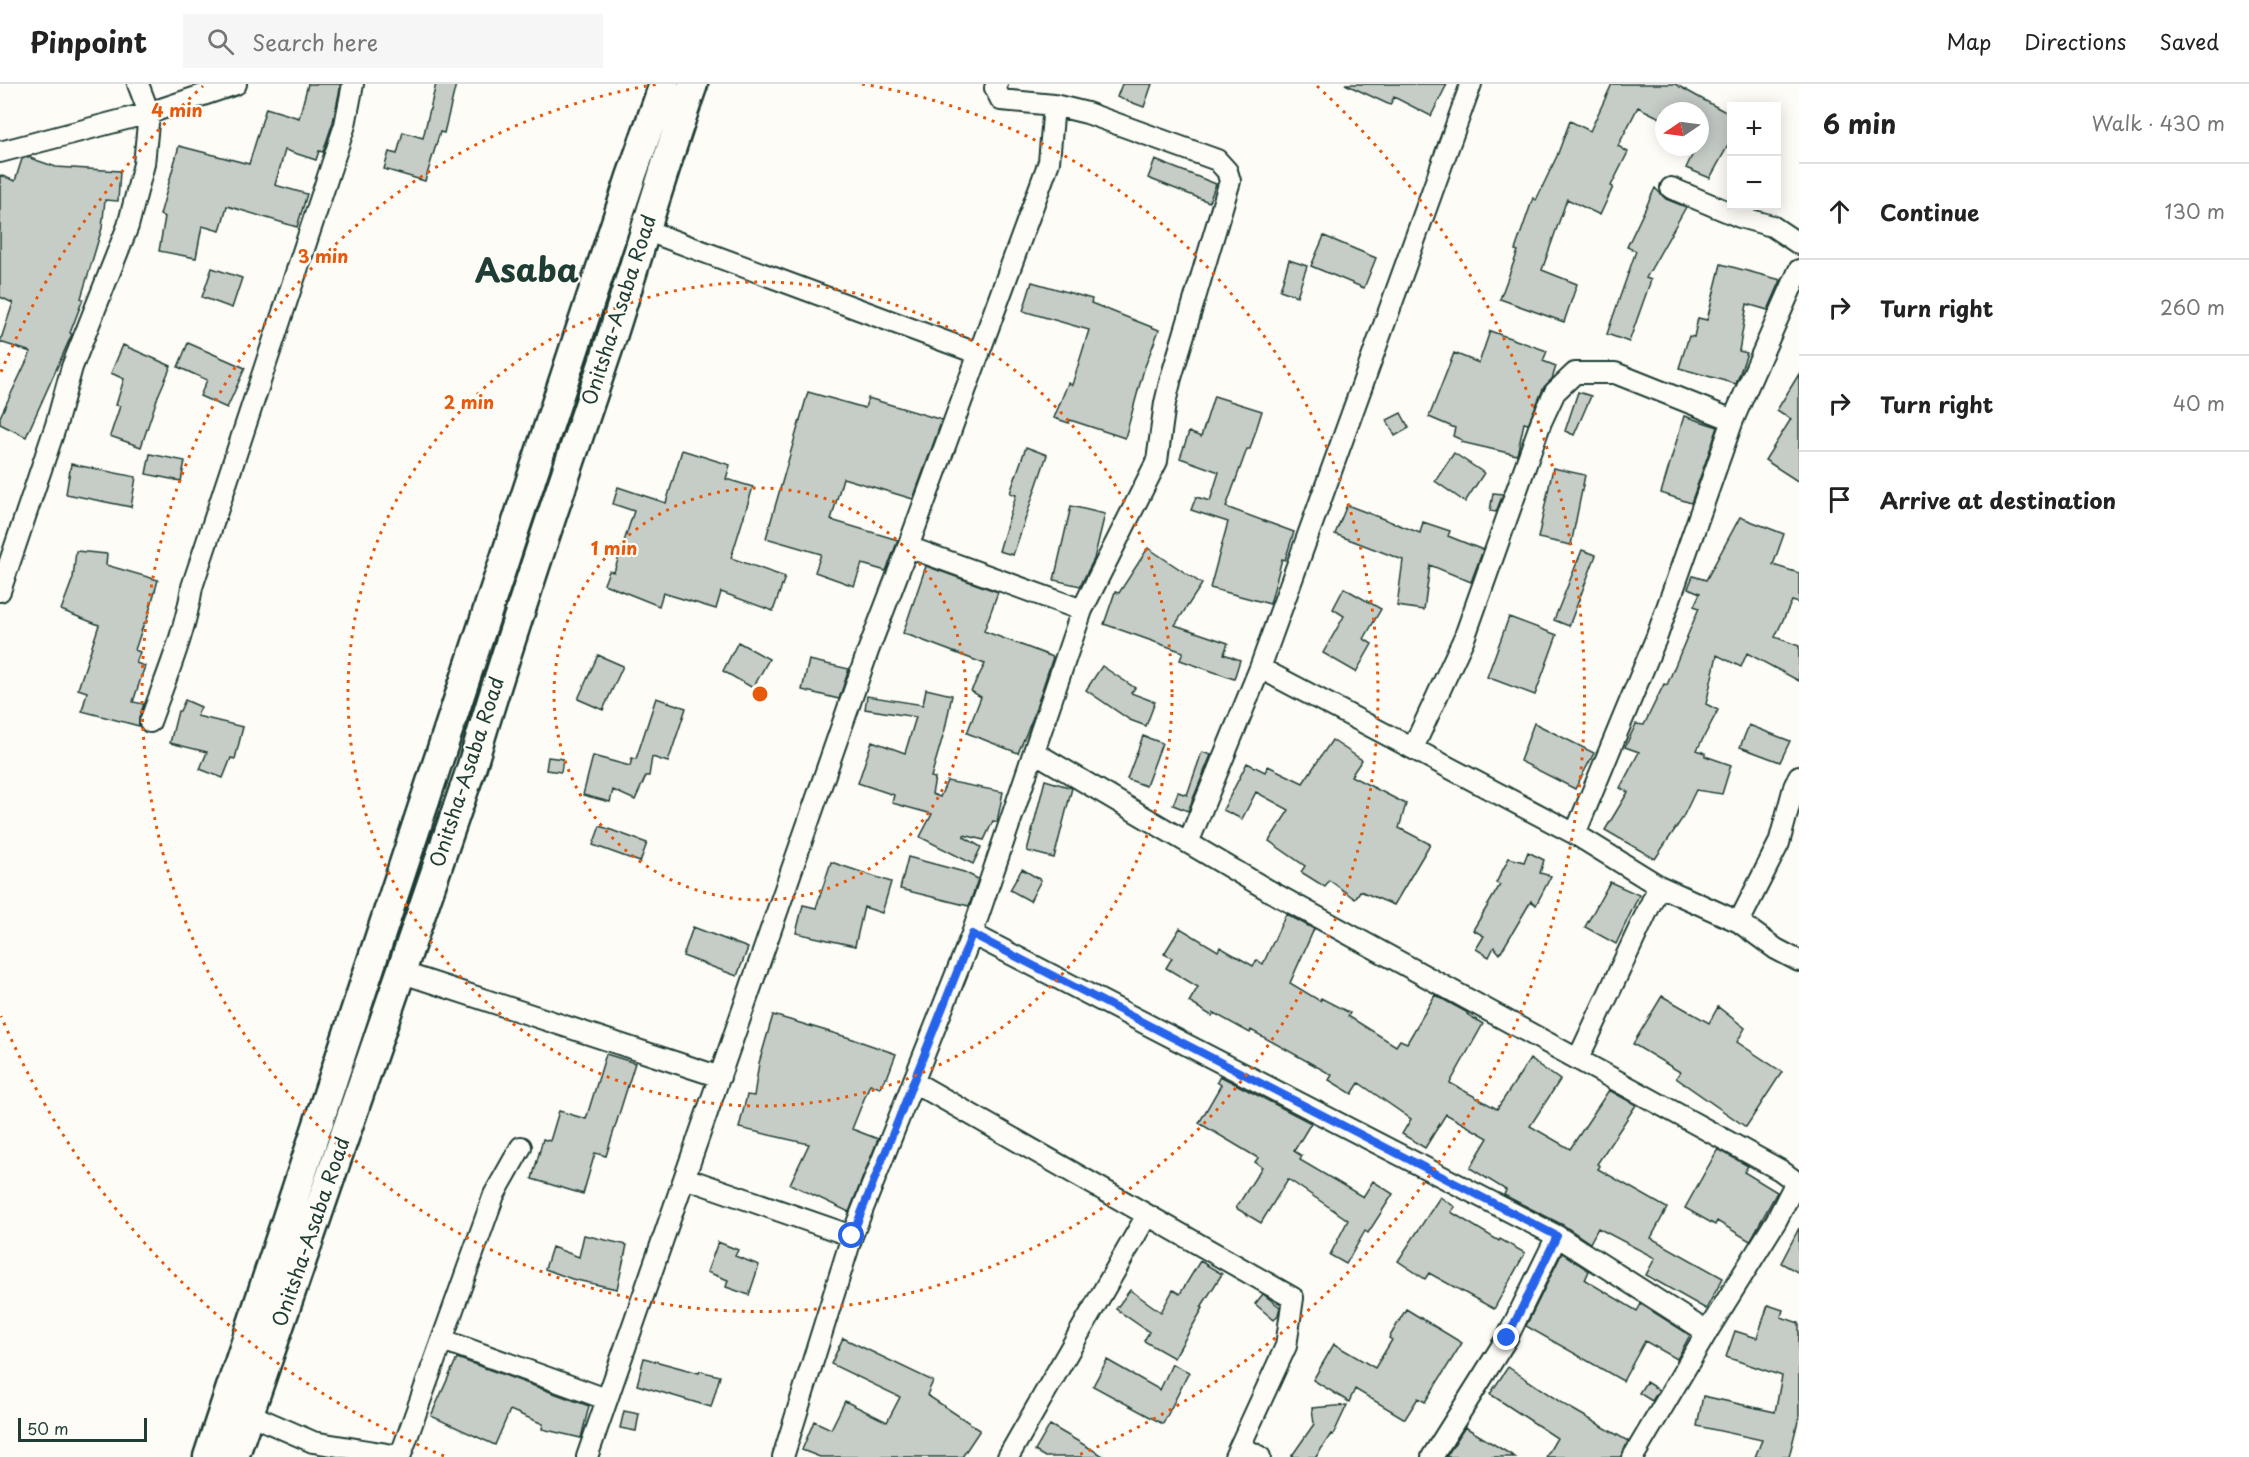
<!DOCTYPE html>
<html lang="en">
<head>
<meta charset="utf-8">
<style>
  body { margin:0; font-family:"Playpen Sans",sans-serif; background:#f6f6f6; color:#222 }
  .controls { position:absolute; right:18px; top:18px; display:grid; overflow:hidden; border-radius:0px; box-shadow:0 3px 15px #0003 }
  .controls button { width:54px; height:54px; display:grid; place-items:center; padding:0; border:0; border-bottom:2px solid #e0e0e0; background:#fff; color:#222; font:30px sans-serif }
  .compass { position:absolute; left:1655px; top:18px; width:54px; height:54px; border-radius:50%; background:#fff; box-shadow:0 3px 15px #0003; rotate:257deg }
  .scale { position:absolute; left:18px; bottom:15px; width:129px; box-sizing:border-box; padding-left:6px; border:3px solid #1f3d34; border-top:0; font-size:16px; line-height:21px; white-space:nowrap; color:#1f3d34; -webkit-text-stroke:4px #fdfcf7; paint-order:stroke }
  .stop { position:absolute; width:18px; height:18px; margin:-14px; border:4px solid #2563eb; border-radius:50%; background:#fff }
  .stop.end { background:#2563eb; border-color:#fff; box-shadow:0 2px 6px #0008 }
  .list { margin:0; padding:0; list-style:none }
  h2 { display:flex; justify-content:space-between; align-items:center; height:78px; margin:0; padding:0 24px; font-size:26px }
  h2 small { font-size:20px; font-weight:400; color:#767676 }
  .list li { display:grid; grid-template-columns:39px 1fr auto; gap:18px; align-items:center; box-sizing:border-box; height:96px; padding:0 24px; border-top:2px solid #e0e0e0 }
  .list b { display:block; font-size:22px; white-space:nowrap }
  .list em { font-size:20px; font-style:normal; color:#767676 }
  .icon { flex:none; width:33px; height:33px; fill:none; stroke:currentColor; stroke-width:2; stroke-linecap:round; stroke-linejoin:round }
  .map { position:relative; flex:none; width:1799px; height:1373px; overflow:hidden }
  header { display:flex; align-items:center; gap:36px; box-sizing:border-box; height:84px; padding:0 30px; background:#fff; border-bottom:2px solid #e0e0e0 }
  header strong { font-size:28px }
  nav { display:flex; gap:33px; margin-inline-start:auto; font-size:21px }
  .search { width:420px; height:54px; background:#f6f6f6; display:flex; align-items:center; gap:15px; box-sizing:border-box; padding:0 21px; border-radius:0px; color:#767676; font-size:22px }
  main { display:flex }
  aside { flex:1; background:#fff }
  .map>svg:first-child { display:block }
</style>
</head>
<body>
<header>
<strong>Pinpoint</strong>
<div class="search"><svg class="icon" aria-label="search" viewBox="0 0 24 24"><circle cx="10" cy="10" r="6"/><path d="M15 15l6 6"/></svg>Search here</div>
<nav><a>Map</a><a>Directions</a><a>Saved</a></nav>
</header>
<main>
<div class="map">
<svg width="1799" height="1373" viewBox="0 0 1799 1373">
  <rect width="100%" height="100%" fill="#fdfcf7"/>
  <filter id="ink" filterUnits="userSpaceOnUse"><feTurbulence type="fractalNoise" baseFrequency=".0167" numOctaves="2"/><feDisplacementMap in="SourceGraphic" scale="12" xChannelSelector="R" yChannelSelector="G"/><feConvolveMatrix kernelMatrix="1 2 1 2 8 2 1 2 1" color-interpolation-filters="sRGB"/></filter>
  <g filter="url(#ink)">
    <!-- building -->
    <path fill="#c6cdc7" stroke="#1f3d34" stroke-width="1.5" d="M308,0H340V5L333,38L323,68L319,67L316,76L285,66L275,101L307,110L297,143L227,122L220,147L202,142L196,174L159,167L165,133L160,131L179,62L249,80L266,24L299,34Z
      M436,0H456L444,49L440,48L425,97L384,85L389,68L397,70L403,48L423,54Z
      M1122,0H1152L1144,23L1117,13Z
      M1345,0H1447L1431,32L1394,13L1390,21Z
      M1612,0H1675L1731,31V56L1710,94L1686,84L1696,63H1700V27H1664V36L1638,23L1618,62L1628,68L1611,102L1613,103L1600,131L1567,115L1542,186L1577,200L1564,238L1500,215L1518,167L1515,166L1533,114L1536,116L1557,72L1570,37L1590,47Z
      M27,73L56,83L120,87L118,117L105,116L102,144L81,214L83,215L70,249L72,250L26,353L0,340V333L31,268L0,258L13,219L0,213V91L15,97L22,75Z
      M1155,76L1216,100L1209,118L1148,94Z
      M1655,104L1666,115L1686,123L1646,194L1651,196L1629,258L1607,250L1636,167L1627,163Z
      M1324,152L1376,174L1364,204L1311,182Z
      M1289,176L1307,182L1297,212L1280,206Z
      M1721,180L1781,196L1768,226L1747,220L1739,267L1747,269L1736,300L1679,284L1689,252L1694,253L1698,234L1707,236Z
      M212,184L242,194L232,224L202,213Z
      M1032,198L1092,215L1091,219L1159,246L1144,285L1125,354L1070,336L1069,339L1054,334L1068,299L1072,301L1089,246L1023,227Z
      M1490,247L1547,267L1543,277L1556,282L1552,295L1544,303L1528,340L1524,339L1517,371L1461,358L1462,356L1453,352L1455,344L1429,333L1454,269L1479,279Z
      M188,259L245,284L227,324L200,312L207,296L178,283Z
      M123,261L171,282L158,312L141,363L110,352L120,322L116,321L124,295L111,289Z
      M1799,290V398L1765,376L1791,335L1777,326Z
      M808,308L865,324L868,314L942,336L913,415L843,394L831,436L898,456L886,487L862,480L854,502L815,488L821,470L766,454Z
      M1578,308L1591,312L1574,351L1565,347Z
      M1214,312L1262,327L1250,365H1247L1226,423L1294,448L1285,476L1282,475L1270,520L1210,504L1228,438L1191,426L1196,413L1210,417L1219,388L1180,374L1189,348L1201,353Z
      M1401,329L1409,344L1395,352L1387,336Z
      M1684,332L1718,343L1691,419L1661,409Z
      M1026,363L1047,371L1013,471L999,467L1016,411L1010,409Z
      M682,366L730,381L726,395L753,403L731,474L785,493L773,527L721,508L716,525L663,509L659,522L604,500L609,487L614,488L634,427L613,420L618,403L666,419Z
      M1454,369L1484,389L1465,418L1435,397Z
      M150,370L185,377L181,397L146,390Z
      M71,380L136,393L131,423L66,410Z
      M1553,384L1585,391L1571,461L1538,454Z
      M1493,409L1503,410L1496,428L1490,427Z
      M1347,421L1420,449L1423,438L1450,447L1448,452L1483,466L1471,498L1430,481L1424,526L1397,522L1403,476L1335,450Z
      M1071,422L1105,430L1094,475L1080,502L1054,496Z
      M1740,433L1784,450L1773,481L1799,489V519L1792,517L1775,553L1799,562V597L1747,569L1741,583L1717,571L1706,620L1718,626L1697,666L1705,669V672L1731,681L1722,710L1696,706L1682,735L1655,775L1605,746L1628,708L1620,704L1639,668L1625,663L1636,640L1644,641L1664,600L1667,601L1699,524L1694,522L1700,509L1688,504L1693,492L1706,496Z
      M1148,464L1202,500L1175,541L1228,559L1224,570L1240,576L1234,595L1180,576L1183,568L1104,540L1115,508L1119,509Z
      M1582,466L1596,471L1569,542L1554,536Z
      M76,467L107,470L106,481L158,496L146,539H144L135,566L140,568L136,579L145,582L133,618L144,620L139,634V642L82,627L87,608L78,605L99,541L61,526L73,494Z
      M926,482L998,508L984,547L1053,573L1032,636L1018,669L967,649L981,613L971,607L985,580L903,549Z
      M1344,504L1381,525L1364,555L1372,560L1356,588L1323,569L1344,532L1333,525Z
      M1509,533L1557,551L1535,611L1487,593Z
      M738,558L769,575L753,604L723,587Z
      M598,571L623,582L603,626L578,615Z
      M809,576L849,585L839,615L802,606Z
      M1102,582L1135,604L1131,609L1155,618L1146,642L1130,636L1086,606Z
      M926,605L952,611L945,645L931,693L935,694L932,710L940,713L947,697L1003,708L997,738L993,737L984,756L964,751V753L981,763L973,780L920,753L932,730L892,719L894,711L858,699L872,657L905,669L916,633L865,625L867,612L923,621Z
      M656,614L686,624L668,678L652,673L649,692H646L635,716L613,706L610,718L583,711L593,672L630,682L632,674L636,675Z
      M185,616L201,623L197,632L243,643L235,675L231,674L223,694L200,685L207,668L170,659L178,627H180Z
      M1534,639L1594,669L1575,705L1520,677Z
      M1749,641L1790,657L1780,678L1740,663Z
      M1143,652L1162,659L1146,702L1127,695Z
      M1332,656L1362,676L1351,692L1406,720L1399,744L1430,760L1394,821L1360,807L1355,815L1329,796L1325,803L1301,788L1305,782L1269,757L1289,726L1256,708L1242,735L1223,726L1247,679L1265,688L1268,682L1303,699Z
      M1202,668L1211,671L1188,727L1173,721L1178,708L1187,711Z
      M548,673L563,675L561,688L546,686Z
      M1045,696L1072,704L1054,774L1027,767Z
      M600,742L647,759L640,778L593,761Z
      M1528,768L1544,776L1540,789L1551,792L1536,821L1531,817L1500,870L1494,863L1489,873L1476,865L1484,852L1473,846L1500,801L1496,799L1509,774L1524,778Z
      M908,773L964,788L978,795L969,822L900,805Z
      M831,778L891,798L882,829L864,823L855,862L796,849L803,821L816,824Z
      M1022,785L1041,796L1030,817L1010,806Z
      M1610,798L1639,811L1616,860L1585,843Z
      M1286,830L1314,845L1290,899L1320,917L1321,914L1350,929L1348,932L1396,962L1400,956L1407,959L1435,911L1468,929L1467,930L1483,940L1450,999L1497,1025L1530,975L1560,996L1530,1042L1570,1065L1609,1006L1636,1021L1597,1080L1600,1082L1598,1085L1667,1124L1651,1154L1723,1194L1706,1225L1646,1191L1655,1174L1598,1144L1590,1159L1563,1141L1504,1111L1506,1106L1470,1084L1488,1054L1446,1030L1425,1064L1402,1050L1411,1035L1359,999L1352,1010L1329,996L1332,991L1251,946L1250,949L1214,929L1212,932L1189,918L1198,903L1166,884L1172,874L1164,870L1180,844L1218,867L1220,863L1253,882L1257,876L1263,880Z
      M693,843L748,864L737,892L683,872Z
      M1662,912L1709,939L1718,923L1745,944L1737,958L1782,988L1746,1043L1676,994L1680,988L1633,960Z
      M773,931L850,954L896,970L887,994H885L880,1004L870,1000L852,1045L878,1055L849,1128L790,1100L809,1060L739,1044L747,1011L754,1012L759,979Z
      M606,970L635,979L606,1072L595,1069L583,1110L532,1095L543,1055L550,1057L559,1027L586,1035Z
      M1220,992L1311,1039L1294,1067L1302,1072L1300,1076L1363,1113L1373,1097L1393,1110L1368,1149L1365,1147L1346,1180L1330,1171L1348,1136L1288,1095L1261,1139L1236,1124L1262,1083L1255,1078L1258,1074L1199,1039L1221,1001L1217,998Z
      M1718,1065L1748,1082L1744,1088L1777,1108L1750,1157L1717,1137L1715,1141L1685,1124Z
      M1440,1113L1455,1123L1451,1128L1499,1157L1500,1155L1525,1169L1494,1225L1429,1189L1425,1195L1398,1177Z
      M1799,1144V1189L1781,1179Z
      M584,1151L627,1161L617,1205L572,1195L545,1185L552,1163L579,1173Z
      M718,1158L738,1166L735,1172L759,1181L749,1211L726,1203L728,1196L707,1188Z
      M1562,1169L1589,1187L1585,1196L1637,1227L1641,1220L1690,1251L1677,1275L1645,1257L1623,1297L1526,1242Z
      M1200,1177L1222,1190L1201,1223L1203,1224L1174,1274L1144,1257L1149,1248L1116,1225L1130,1206L1161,1228L1173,1206L1180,1210Z
      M1263,1210L1280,1223L1278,1231L1274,1236L1255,1220Z
      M1768,1221L1783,1226L1781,1233L1799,1239V1333L1789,1373H1755L1762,1356L1697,1342L1703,1312L1775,1328L1782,1292L1726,1273L1735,1247L1757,1254Z
      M1406,1225L1462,1259L1425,1318L1418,1314L1405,1335L1355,1305L1349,1318L1313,1296L1334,1260L1375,1284L1392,1256L1389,1254Z
      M843,1254L933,1297L927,1311L980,1346L962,1373H820L802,1366L814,1337L831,1345L845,1317L887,1338L900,1313L831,1280Z
      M457,1274L589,1322L581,1354L542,1345L543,1340L510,1326L495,1361L431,1332Z
      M644,1274L699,1289L700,1287L720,1292L711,1323L637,1301Z
      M1107,1276L1160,1306L1172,1280L1189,1288L1163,1340L1093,1302Z
      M1508,1283L1565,1321L1628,1357L1621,1373H1546L1557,1354L1490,1310Z
      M1646,1298L1659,1306L1652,1317L1639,1309Z
      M1347,1321L1333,1351L1331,1350L1316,1373H1291L1314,1340L1312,1324Z
      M624,1327L639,1330L636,1347L620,1344Z
      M1050,1341L1105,1373H1045L1035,1367Z
      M1465,1343L1515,1373H1446Z"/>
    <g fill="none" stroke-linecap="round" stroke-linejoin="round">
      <!-- minor casing -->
      <g stroke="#1f3d34" stroke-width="24">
        <path id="minor" d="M0,68L149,29L236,0
          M1671,104L1740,133L1772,142L1799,160
          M645,146L979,270
          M908,463L1082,526
          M0,507L56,341L72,283L128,142L144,80L149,29L138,0
          M1260,584L1575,750L1659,802L1739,838L1776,865L1799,877
          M150,638C166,593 185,550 192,503L345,41L353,0
          M1413,664L1465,552L1541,338L1555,308L1575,289H1615L1733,336
          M1034,668L1268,806L1780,1086L1799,1100
          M1575,750L1657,552L1733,336L1799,186
          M1188,759L1260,584L1471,0
          M1739,838L1779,759L1794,703L1799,692
          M972,850L1557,1152L1707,1248
          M400,888L720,993
          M1578,975L1659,802
          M914,998L1293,1214L1286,1262L1235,1373
          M685,1094L852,1152
          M443,1256L606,1315
          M249,1330L313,1358L400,1372
          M1240,1362L1260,1373
          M400,1373L494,1111L521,1063
          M587,1373L868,567L908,463L1049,78L1054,21L1001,16L995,4L997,0
          M783,1373L852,1152L972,850L1082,526L1157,377L1165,319L1171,294L1230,97L1227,87L1217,76L1087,29L1054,21
          M1008,1373L1147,1131
          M1432,1373L1507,1254L1557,1152
          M1633,1373L1707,1248L1776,1137L1796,1098"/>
      </g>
      <!-- highway casing -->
      <g stroke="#1f3d34" stroke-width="33">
        <path id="highway" d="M208,1373L631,93L664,0
          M234,1373L471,685C513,544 561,404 608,265C637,176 662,88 693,0"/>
      </g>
      <!-- minor -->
      <use href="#minor" stroke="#fdfcf7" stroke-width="20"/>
      <!-- highway -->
      <use href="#highway" stroke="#fdfcf7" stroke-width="28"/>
    </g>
  </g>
  <g fill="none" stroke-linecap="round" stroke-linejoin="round" filter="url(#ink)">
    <!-- route -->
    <path stroke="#2563eb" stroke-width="8" d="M852,1152L972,850L1557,1152L1507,1254"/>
  </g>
  <!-- distance rings -->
  <g fill="none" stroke="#e8590c" stroke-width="3" stroke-dasharray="3 6">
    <circle cx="760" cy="610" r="206"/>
    <circle cx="760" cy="610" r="412"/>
    <path d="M862 0A618 618 0 1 1 658 0"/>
    <path d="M444 1372A825 825 0 0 1 1 932M1 288A825 825 0 0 1 203 2M1317 2A825 825 0 0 1 1076 1372"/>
  </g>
  <g text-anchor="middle" stroke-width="4.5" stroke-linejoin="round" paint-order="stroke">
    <!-- street labels -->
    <g font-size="20" fill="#1f3d34" stroke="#fdfcf7">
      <text transform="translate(619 226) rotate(-72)" y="7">Onitsha-Asaba Road</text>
      <text transform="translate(467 688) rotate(-72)" y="7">Onitsha-Asaba Road</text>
      <text transform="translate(311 1148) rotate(-71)" y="7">Onitsha-Asaba Road</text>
    </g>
    <!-- town labels -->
    <g font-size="32" font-weight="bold" fill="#1f3d34" stroke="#fdfcf7">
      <text x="527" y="198">Asaba</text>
    </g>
  </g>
  <circle cx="760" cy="610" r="9" fill="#e8590c" stroke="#fdfcf7" stroke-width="3"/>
  <g font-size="18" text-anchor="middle" font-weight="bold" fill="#e8590c" stroke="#fdfcf7" stroke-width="4.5" stroke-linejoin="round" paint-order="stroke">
    <text x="177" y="33">4 min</text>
    <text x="323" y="179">3 min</text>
    <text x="469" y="325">2 min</text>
    <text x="614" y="471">1 min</text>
  </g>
</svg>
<div class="controls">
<button>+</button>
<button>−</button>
</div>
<svg class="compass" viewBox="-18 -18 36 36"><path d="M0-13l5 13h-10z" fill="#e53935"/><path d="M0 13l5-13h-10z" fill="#767676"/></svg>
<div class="scale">50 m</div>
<div class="stop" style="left:852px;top:1152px"></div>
<div class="stop end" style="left:1507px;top:1254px"></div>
</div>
<aside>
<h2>6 min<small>Walk · 430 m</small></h2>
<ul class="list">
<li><svg class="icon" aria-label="ahead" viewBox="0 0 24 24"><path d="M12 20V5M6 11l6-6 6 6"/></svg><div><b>Continue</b></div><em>130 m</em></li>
<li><svg class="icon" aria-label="right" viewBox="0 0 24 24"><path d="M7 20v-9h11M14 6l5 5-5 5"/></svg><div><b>Turn right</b></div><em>260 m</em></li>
<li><svg class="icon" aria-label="right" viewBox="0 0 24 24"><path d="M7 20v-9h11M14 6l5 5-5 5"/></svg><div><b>Turn right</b></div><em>40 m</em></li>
<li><svg class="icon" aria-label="arrive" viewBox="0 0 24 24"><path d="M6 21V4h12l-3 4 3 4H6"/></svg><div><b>Arrive at destination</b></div></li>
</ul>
</aside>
</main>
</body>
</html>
